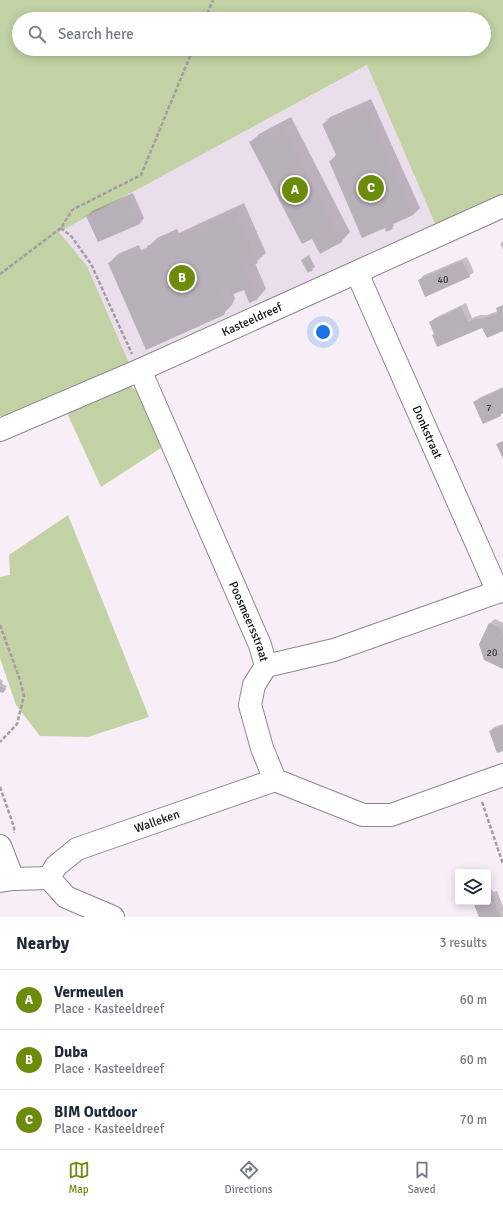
<!DOCTYPE html>
<html lang="en">
<head>
<meta charset="utf-8">
<style>
  body { margin:0; font-family:Signika,sans-serif; background:#f2f2f3; color:#1f2937 }
  .controls { position:absolute; right:12px; bottom:12px; display:grid; overflow:hidden; border-radius:4px; box-shadow:0 2px 10px #0003 }
  .controls button { width:36px; height:36px; display:grid; place-items:center; padding:0; border:0; border-bottom:1px solid #e0e1e3; background:#fff; color:#1f2937; font:20px sans-serif }
  .you { position:absolute; left:323px; top:332px; width:14px; height:14px; margin:-10px; border:3px solid #fff; border-radius:50%; background:#1a73e8; box-shadow:0 0 0 6px #1a73e833 }
  .badge { display:grid; place-items:center; width:26px; height:26px; border-radius:50%; background:#6d8b0a; color:#fff; font-size:13px; font-weight:700 }
  .pin { position:absolute; translate:-50% -50%; border:2px solid #fff; box-shadow:0 1px 4px #0006 }
  .list { margin:0; padding:0; list-style:none }
  h2 { display:flex; justify-content:space-between; align-items:center; height:52px; margin:0; padding:0 16px; font-size:17px }
  h2 small { font-size:13px; font-weight:400; color:#747a83 }
  .list li { display:grid; grid-template-columns:26px 1fr auto; gap:12px; align-items:center; box-sizing:border-box; height:60px; padding:0 16px; border-top:1px solid #e0e1e3 }
  .list b { display:block; font-size:15px; white-space:nowrap }
  .list p { margin:0; font-size:13px; white-space:nowrap; color:#747a83 }
  .list em { font-size:13px; font-style:normal; color:#747a83 }
  .icon { flex:none; width:22px; height:22px; fill:none; stroke:currentColor; stroke-width:2; stroke-linecap:round; stroke-linejoin:round }
  .map { position:relative; flex:none; width:503px; height:917px; overflow:hidden }
  .search { position:absolute; background:#fff; box-shadow:0 2px 10px #0003; left:12px; right:12px; top:12px; height:44px; display:flex; align-items:center; gap:10px; box-sizing:border-box; padding:0 14px; border-radius:22px; color:#747a83; font-size:15px }
  .sheet { height:232px; background:#fff }
  nav { display:flex; justify-content:space-around; align-items:center; box-sizing:border-box; height:56px; border-top:1px solid #e0e1e3; background:#fff; font-size:11px; color:#747a83 }
  nav a { display:grid; justify-items:center; gap:2px }
  nav .on { color:#6d8b0a }
  .map>svg:first-child { display:block }
</style>
</head>
<body>
<div class="map">
<svg width="503" height="917" viewBox="0 0 503 917">
  <rect width="100%" height="100%" fill="#f7eef7"/>
  <!-- built -->
  <path fill="#eaddec" d="M368,65L437,228L129,363L87,266L59,232Z"/>
  <!-- green -->
  <path fill="#c2d2a4" fill-rule="evenodd" d="M0,0H503V198L437,228L367,65L59,232L87,266L129,363L12,416H0ZM19,19H484V49H19Z
    M129,386L140,392L164,446L101,487L67,413Z
    M68,515L149,717L88,737L40,736L16,705L0,658V577L10,575L9,555Z"/>
  <!-- shadow -->
  <path fill="#0003" d="M371,99L420,208L413,215L393,223L394,226L392,228H386L330,161L337,154L323,124L330,117Z
    M291,117L350,232L342,241L320,252L313,237L251,142L259,134Z
    M133,193L144,218L140,223L99,241L87,216L92,211Z
    M244,203L266,253L255,263L266,289L258,298L250,301L244,288L233,293L235,298L232,305L223,314L109,263L118,254L139,245L141,250L148,247L157,238L177,229L179,233Z
    M503,241V249L500,244Z
    M309,255L315,267L308,271L302,260Z
    M467,257L474,272L469,276L419,280L424,275Z
    M466,303L472,318L480,315H487L498,311L497,309L503,305V330L483,326L435,333L430,322L435,318Z
    M503,387V413L500,415L474,402L479,398Z
    M495,619L503,623V668L480,644L490,623Z
    M0,679L3,681L2,684L7,686L5,690H0Z
    M503,724V750L490,731L494,727Z
    M489,884L493,892L497,891L503,907V917H479L474,902H488Z"/>
  <!-- building -->
  <path fill="#b8b0b8" d="M365,105L413,215L391,225L393,229L386,232L385,228L362,238L329,161L337,157L322,124Z
    M283,125L342,242L320,254L312,239L302,244L249,142Z
    M129,197L140,224L98,242L86,216Z
    M235,211L258,263L245,269L258,299L249,303L244,290L231,295L228,287L219,291L227,307L224,315L146,350L108,263L130,253L132,258L149,251L147,246L168,237L170,241Z
    M307,257L313,270L308,273L301,260Z
    M462,261L470,277L425,297L418,280Z
    M503,305V331L487,338L482,328L437,347L432,335L434,334L429,322L461,307L468,322L475,319H482L495,314V315L498,314L496,308Z
    M503,388V413L500,414L501,416L483,424L473,402Z
    M503,441V459L496,444Z
    M489,623L500,628L503,635V669L484,660L479,644Z
    M0,682L2,683L0,686L6,689L3,693L0,692Z
    M503,726V751L497,753L489,731Z
    M492,894L496,906L501,917H479L473,902H488V896Z"/>
  <g fill="none" stroke-linecap="round" stroke-linejoin="round">
    <!-- minor casing -->
    <g stroke="#8d868e" stroke-width="24">
      <g id="minor">
        <path id="s1" d="M357,273L498,592"/>
        <path id="s2" d="M140,370L260,645L266,666"/>
        <path id="s3" d="M0,430L140,370L503,206"/>
        <path d="M266,666L334,650L503,590"/>
        <path d="M275,780L363,815H391L503,775"/>
        <path d="M0,846L13,879"/>
        <path d="M0,881L13,879L49,878"/>
        <path id="s4" d="M113,917L66,897L49,878L56,866L77,849L275,780L262,748L250,705L254,685L266,666"/>
      </g>
    </g>
    <!-- path -->
    <path stroke="#a39ca3" stroke-width="2.5" stroke-dasharray="4 2" stroke-linecap="butt" d="M205,19L213,0
      M61,228L72,237L91,264L132,354
      M0,274L61,228L72,210L141,175L193,49
      M0,625L20,680L24,696L17,724L0,742
      M0,787L14,827V833
      M482,802L503,864"/>
    <!-- minor -->
    <use href="#minor" stroke="#fff" stroke-width="22"/>
  </g>
  <g text-anchor="middle" stroke-width="3" stroke-linejoin="round" paint-order="stroke">
    <!-- number labels -->
    <g font-size="10" fill="#39363a">
      <text x="443" y="283">40</text>
      <text x="489" y="411">7</text>
      <text x="492" y="656">20</text>
    </g>
    <!-- street labels -->
    <g font-size="12" fill="#0f0d10" stroke="#fff">
      <text dy="4" stroke="none"><textPath href="#s3" startOffset="275">Kasteeldreef</textPath></text>
      <text dy="4" stroke="none"><textPath href="#s1" startOffset="174">Donkstraat</textPath></text>
      <text dy="4" stroke="none"><textPath href="#s2" startOffset="274">Poosmeersstraat</textPath></text>
      <text dy="4" stroke="none"><textPath href="#s4" startOffset="202">Walleken</textPath></text>
    </g>
  </g>
</svg>
<div class="controls">
<button><svg class="icon" aria-label="layers" viewBox="0 0 24 24"><path d="M12 4l9 5-9 5-9-5zM3 14l9 5 9-5"/></svg></button>
</div>
<div class="you"></div>
<div class="pin badge" style="left:295px;top:190px">A</div>
<div class="pin badge" style="left:182px;top:278px">B</div>
<div class="pin badge" style="left:371px;top:188px">C</div>
<div class="search"><svg class="icon" aria-label="search" viewBox="0 0 24 24"><circle cx="10" cy="10" r="6"/><path d="M15 15l6 6"/></svg>Search here</div>
</div>
<section class="sheet">
<h2>Nearby<small>3 results</small></h2>
<ul class="list">
<li><span class="badge">A</span><div><b>Vermeulen</b><p>Place · Kasteeldreef</p></div><em>60 m</em></li>
<li><span class="badge">B</span><div><b>Duba</b><p>Place · Kasteeldreef</p></div><em>60 m</em></li>
<li><span class="badge">C</span><div><b>BIM Outdoor</b><p>Place · Kasteeldreef</p></div><em>70 m</em></li>
</ul>
</section>
<nav>
<a class="on"><svg class="icon" aria-label="map" viewBox="0 0 24 24"><path d="M3 6l6-2 6 2 6-2v14l-6 2-6-2-6 2zM9 4v14M15 6v14"/></svg>Map</a>
<a><svg class="icon" aria-label="directions" viewBox="0 0 24 24"><path d="M12 3l9 9-9 9-9-9zM9 14v-3h6M13 9l2 2-2 2"/></svg>Directions</a>
<a><svg class="icon" aria-label="saved" viewBox="0 0 24 24"><path d="M7 4h10v16l-5-4-5 4z"/></svg>Saved</a>
</nav>
</body>
</html>
